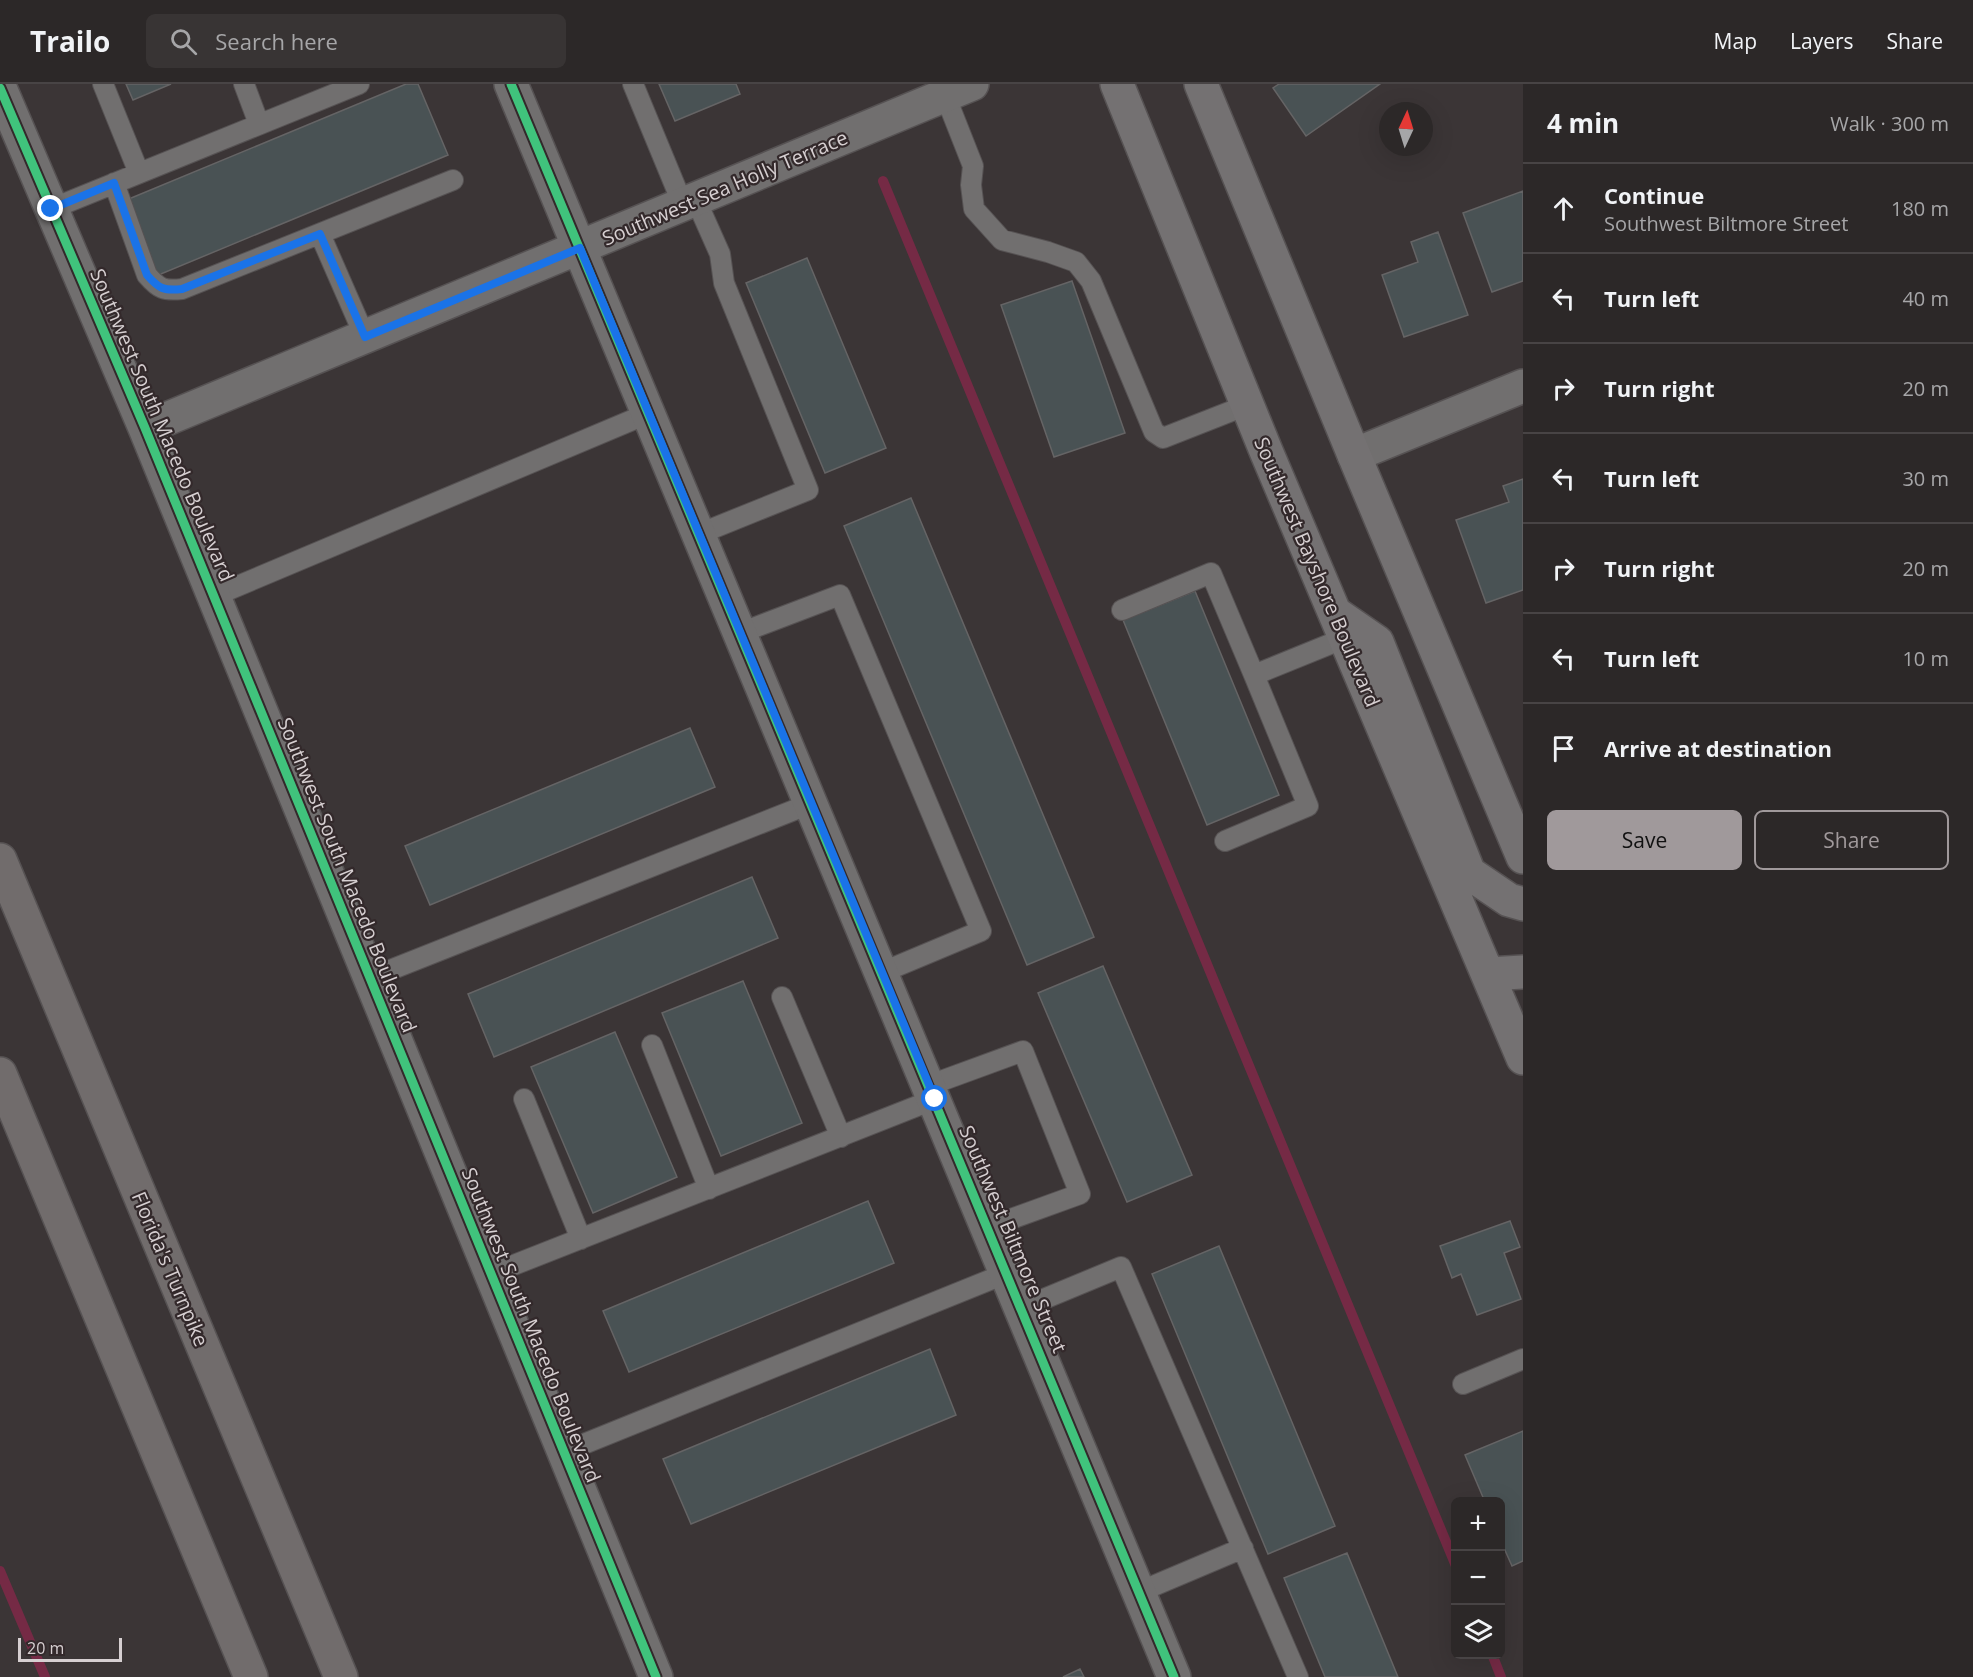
<!DOCTYPE html>
<html lang="en">
<head>
<meta charset="utf-8">
<style>
  body { margin:0; font-family:"Open Sans",sans-serif; background:#383434; color:#f1f3f6 }
  .controls { position:absolute; right:18px; bottom:18px; display:grid; overflow:hidden; border-radius:9px; box-shadow:0 6px 24px #0002 }
  .controls button { width:54px; height:54px; display:grid; place-items:center; padding:0; border:0; border-bottom:2px solid #484445; background:#2c2828; color:#f1f3f6; font:30px sans-serif }
  .compass { position:absolute; left:1379px; top:18px; width:54px; height:54px; border-radius:50%; background:#2c2828; box-shadow:0 6px 24px #0002; rotate:4deg }
  .scale { position:absolute; left:18px; bottom:15px; width:104px; box-sizing:border-box; padding-left:6px; border:3px solid #d6cfd1; border-top:0; font-size:16px; line-height:21px; white-space:nowrap; color:#d6cfd1; -webkit-text-stroke:4px #33292b; paint-order:stroke }
  .stop { position:absolute; width:18px; height:18px; margin:-14px; border:4px solid #1a73e8; border-radius:50%; background:#fff }
  .stop.end { background:#1a73e8; border-color:#fff; box-shadow:0 2px 6px #0008 }
  .list { margin:0; padding:0; list-style:none }
  h2 { display:flex; justify-content:space-between; align-items:center; height:78px; margin:0; padding:0 24px; font-size:26px }
  h2 small { font-size:20px; font-weight:400; color:#a6a6a8 }
  .list li { display:grid; grid-template-columns:39px 1fr auto; gap:18px; align-items:center; box-sizing:border-box; height:90px; padding:0 24px; border-top:2px solid #484445 }
  .list b { display:block; font-size:22px; white-space:nowrap }
  .list p { margin:0; font-size:20px; white-space:nowrap; color:#a6a6a8 }
  .list em { font-size:20px; font-style:normal; color:#a6a6a8 }
  .actions { display:flex; gap:12px; padding:18px 24px }
  .actions a { flex:1; padding:14px 0; border:2px solid #a0999b; border-radius:9px; text-align:center; font-size:21px; color:#a0999b }
  .actions .main { background:#a0999b; color:#111 }
  .icon { flex:none; width:33px; height:33px; fill:none; stroke:currentColor; stroke-width:2; stroke-linecap:round; stroke-linejoin:round }
  .map { position:relative; flex:none; width:1523px; height:1593px; overflow:hidden }
  header { display:flex; align-items:center; gap:36px; box-sizing:border-box; height:84px; padding:0 30px; background:#2c2828; border-bottom:2px solid #484445 }
  header strong { font-size:28px }
  nav { display:flex; gap:33px; margin-inline-start:auto; font-size:21px }
  .search { width:420px; height:54px; background:#383434; display:flex; align-items:center; gap:15px; box-sizing:border-box; padding:0 21px; border-radius:9px; color:#a6a6a8; font-size:22px }
  main { display:flex }
  aside { flex:1; background:#2c2828 }
  .map>svg:first-child { display:block }
</style>
</head>
<body>
<header>
<strong>Trailo</strong>
<div class="search"><svg class="icon" aria-label="search" viewBox="0 0 24 24"><circle cx="10" cy="10" r="6"/><path d="M15 15l6 6"/></svg>Search here</div>
<nav><a>Map</a><a>Layers</a><a>Share</a></nav>
</header>
<main>
<div class="map">
<svg width="1523" height="1593" viewBox="0 0 1523 1593">
  <rect width="100%" height="100%" fill="#3b3536"/>
  <g fill="none" stroke-linecap="round" stroke-linejoin="round">
    <!-- stream -->
    <path stroke="#752a45" stroke-width="10" d="M883,97L1456,1482
      M0,1487L45,1593
      M1492,1570L1501,1593"/>
  </g>
  <!-- building -->
  <path fill="#495254" stroke="#656465" stroke-width="1.5" d="M126,0H171L133,16Z
    M406,0H418L448,71L156,192L124,117Z
    M659,0H736L740,10L675,37Z
    M1279,0H1380L1306,52L1273,4Z
    M1523,107V197L1492,208L1463,129Z
    M1438,148L1468,231L1404,253L1382,191L1418,178L1411,158Z
    M807,174L886,364L825,389L746,199Z
    M1072,197L1125,349L1054,373L1001,221Z
    M1523,395V506L1486,519L1456,436L1509,418L1503,402Z
    M911,414L1094,853L1027,881L844,442Z
    M1195,507L1279,711L1207,741L1123,536Z
    M690,644L715,703L430,821L405,762Z
    M752,793L778,854L494,973L468,910Z
    M1103,882L1192,1091L1127,1118L1038,909Z
    M743,897L802,1039L721,1072L662,929Z
    M615,948L677,1093L593,1129L531,983Z
    M868,1117L894,1179L629,1288L603,1227Z
    M1510,1137L1520,1163L1504,1169L1521,1215L1477,1231L1461,1190L1452,1194L1440,1162Z
    M1219,1162L1335,1442L1268,1470L1152,1190Z
    M930,1265L956,1331L691,1440L663,1375Z
    M1523,1347V1477L1512,1482L1500,1455V1418H1485L1465,1371Z
    M1347,1469L1398,1593H1325L1284,1494Z
    M1080,1585L1084,1593H1063Z"/>
  <g fill="none" stroke-linecap="round" stroke-linejoin="round">
    <!-- lane casing -->
    <g stroke="#565253" stroke-width="22">
      <path id="lane" d="M103,0L139,89
        M244,0L259,40
        M633,0L683,121
        M945,11L973,82L971,101L974,125L1002,156L1048,168L1076,178L1091,197L1154,348L1163,354L1247,321
        M114,99L147,191C159,205 164,207 182,205L453,96
        M696,116L720,170L724,199L808,406L699,450
        M51,125L359,0
        M320,150L365,253
        M214,512L649,329
        M1122,526L1211,489L1254,591L1345,554
        M740,549L840,511L981,847L883,888
        M1225,757L1308,722L1254,591
        M370,894L812,719
        M782,913L841,1053
        M652,961L709,1105
        M930,1001L1023,967L1080,1110L989,1143
        M524,1015L581,1155
        M491,1190L935,1015
        M1022,1224L1121,1183L1298,1593
        M1463,1300L1523,1275
        M564,1368L1007,1189
        M1139,1508L1243,1464"/>
    </g>
    <!-- street casing -->
    <g stroke="#565253" stroke-width="36">
      <path id="street" d="M511,0C733,531 954,1062 1174,1593
        M0,4L145,344L656,1593
        M145,344L972,0
        M1354,371L1523,302"/>
    </g>
    <!-- secondary casing -->
    <g stroke="#565253" stroke-width="36">
      <path id="secondary" d="M1117,0L1266,367L1523,974
        M1201,0L1354,371L1523,773
        M1335,529L1377,558L1469,789L1509,816L1523,820
        M1488,890L1523,888"/>
    </g>
    <!-- highway casing -->
    <g stroke="#565253" stroke-width="36">
      <path id="highway" d="M0,776L341,1593
        M0,990L251,1593"/>
    </g>
    <!-- lane -->
    <use href="#lane" stroke="#716f6f" stroke-width="20"/>
    <!-- street -->
    <use href="#street" stroke="#716f6f" stroke-width="33"/>
    <!-- secondary -->
    <use href="#secondary" stroke="#747172" stroke-width="33"/>
    <!-- highway -->
    <use href="#highway" stroke="#716c6c" stroke-width="33"/>
    <!-- cycleway casing -->
    <g stroke="#33292b" stroke-width="13">
      <path id="cycleway" d="M511,0C733,531 954,1062 1174,1593
        M0,4L145,344L656,1593"/>
    </g>
    <!-- cycleway -->
    <use href="#cycleway" stroke="#40c37c" stroke-width="9"/>
  </g>
  <g fill="none" stroke-linecap="round" stroke-linejoin="round">
    <!-- route -->
    <path stroke="#1a73e8" stroke-width="8" d="M51,125L114,99L147,191C159,205 164,207 182,205L320,150L365,253L580,164L935,1015"/>
  </g>
  <g text-anchor="middle" stroke-width="4.5" stroke-linejoin="round" paint-order="stroke">
    <!-- street labels -->
    <g font-size="20" fill="#d6cfd1" stroke="#33292b">
      <text transform="translate(725 104) rotate(-23)" y="7">Southwest Sea Holly Terrace</text>
      <text transform="translate(162 341) rotate(67)" y="7">Southwest South Macedo Boulevard</text>
      <text transform="translate(1317 488) rotate(67)" y="7">Southwest Bayshore Boulevard</text>
      <text transform="translate(347 791) rotate(68)" y="7">Southwest South Macedo Boulevard</text>
      <text transform="translate(1013 1155) rotate(67)" y="7">Southwest Biltmore Street</text>
      <text transform="translate(170 1185) rotate(67)" y="7">Florida's Turnpike</text>
      <text transform="translate(531 1241) rotate(68)" y="7">Southwest South Macedo Boulevard</text>
    </g>
  </g>
</svg>
<div class="controls">
<button>+</button>
<button>−</button>
<button><svg class="icon" aria-label="layers" viewBox="0 0 24 24"><path d="M12 4l9 5-9 5-9-5zM3 14l9 5 9-5"/></svg></button>
</div>
<svg class="compass" viewBox="-18 -18 36 36"><path d="M0-13l5 13h-10z" fill="#e53935"/><path d="M0 13l5-13h-10z" fill="#a6a6a8"/></svg>
<div class="scale">20 m</div>
<div class="stop" style="left:935px;top:1015px"></div>
<div class="stop end" style="left:51px;top:125px"></div>
</div>
<aside>
<h2>4 min<small>Walk · 300 m</small></h2>
<ul class="list">
<li><svg class="icon" aria-label="ahead" viewBox="0 0 24 24"><path d="M12 20V5M6 11l6-6 6 6"/></svg><div><b>Continue</b><p>Southwest Biltmore Street</p></div><em>180 m</em></li>
<li><svg class="icon" aria-label="left" viewBox="0 0 24 24"><path d="M17 20v-9H6M10 6l-5 5 5 5"/></svg><div><b>Turn left</b></div><em>40 m</em></li>
<li><svg class="icon" aria-label="right" viewBox="0 0 24 24"><path d="M7 20v-9h11M14 6l5 5-5 5"/></svg><div><b>Turn right</b></div><em>20 m</em></li>
<li><svg class="icon" aria-label="left" viewBox="0 0 24 24"><path d="M17 20v-9H6M10 6l-5 5 5 5"/></svg><div><b>Turn left</b></div><em>30 m</em></li>
<li><svg class="icon" aria-label="right" viewBox="0 0 24 24"><path d="M7 20v-9h11M14 6l5 5-5 5"/></svg><div><b>Turn right</b></div><em>20 m</em></li>
<li><svg class="icon" aria-label="left" viewBox="0 0 24 24"><path d="M17 20v-9H6M10 6l-5 5 5 5"/></svg><div><b>Turn left</b></div><em>10 m</em></li>
<li><svg class="icon" aria-label="arrive" viewBox="0 0 24 24"><path d="M6 21V4h12l-3 4 3 4H6"/></svg><div><b>Arrive at destination</b></div></li>
</ul>
<div class="actions"><a class="main">Save</a><a>Share</a></div>
</aside>
</main>
</body>
</html>
